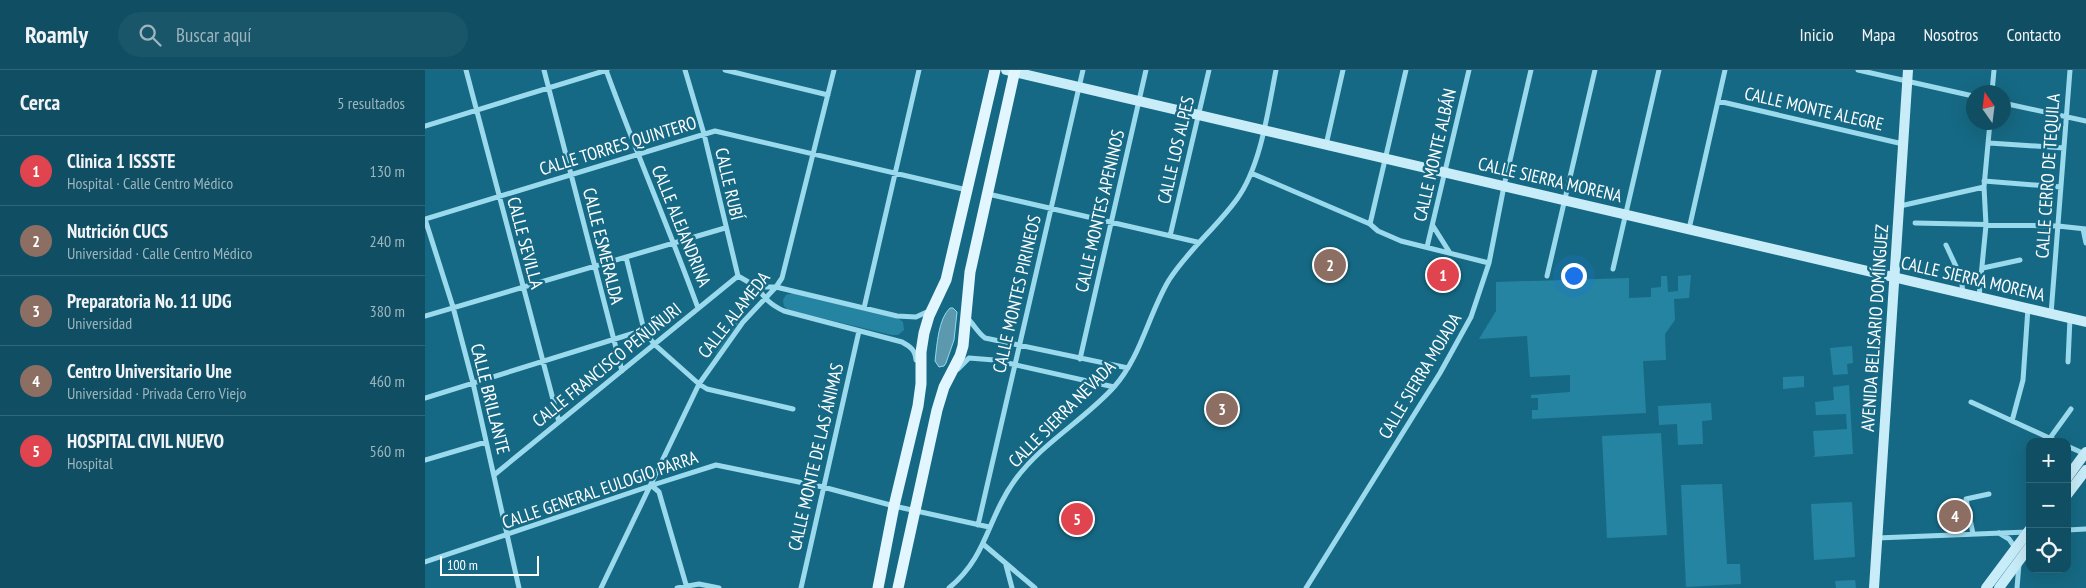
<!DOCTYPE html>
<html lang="es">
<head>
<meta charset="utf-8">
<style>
  body { margin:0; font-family:"PT Sans Narrow",sans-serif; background:#195669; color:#f1f3f6 }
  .controls { position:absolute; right:15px; bottom:15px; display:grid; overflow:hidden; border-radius:10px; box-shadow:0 5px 20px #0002 }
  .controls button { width:45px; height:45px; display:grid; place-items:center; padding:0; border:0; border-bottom:1px solid #306678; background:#104f63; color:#f1f3f6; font:25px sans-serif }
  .compass { position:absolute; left:1541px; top:15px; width:45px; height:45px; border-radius:50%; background:#104f63; box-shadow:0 5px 20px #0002; rotate:346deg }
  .scale { position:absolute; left:15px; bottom:12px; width:99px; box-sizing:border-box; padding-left:5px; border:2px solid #fff; border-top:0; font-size:14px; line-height:18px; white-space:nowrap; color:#fff; -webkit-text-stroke:4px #166984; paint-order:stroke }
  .you { position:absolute; left:1148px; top:205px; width:18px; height:18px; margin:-12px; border:4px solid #fff; border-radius:50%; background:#1a73e8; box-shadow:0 0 0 8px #1a73e833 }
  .badge { display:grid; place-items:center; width:32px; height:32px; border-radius:50%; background:#e797bd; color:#fff; font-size:16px; font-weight:700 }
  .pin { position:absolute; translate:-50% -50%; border:2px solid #fff; box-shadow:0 1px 5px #0006 }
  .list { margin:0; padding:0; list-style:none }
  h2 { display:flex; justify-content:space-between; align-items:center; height:65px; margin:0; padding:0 20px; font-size:21px }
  h2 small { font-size:16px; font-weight:400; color:#9cb5be }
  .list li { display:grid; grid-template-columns:32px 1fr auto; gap:15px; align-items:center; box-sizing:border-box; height:70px; padding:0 20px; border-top:1px solid #306678 }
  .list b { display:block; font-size:19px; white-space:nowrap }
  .list p { margin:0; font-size:16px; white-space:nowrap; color:#9cb5be }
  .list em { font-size:16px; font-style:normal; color:#9cb5be }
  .icon { flex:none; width:28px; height:28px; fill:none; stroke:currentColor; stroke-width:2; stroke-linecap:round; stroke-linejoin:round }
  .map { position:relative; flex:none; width:1661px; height:518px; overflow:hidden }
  header { display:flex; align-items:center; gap:30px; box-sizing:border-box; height:70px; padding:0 25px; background:#104f63; border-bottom:1px solid #306678 }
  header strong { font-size:24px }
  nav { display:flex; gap:28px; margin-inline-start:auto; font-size:18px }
  .search { width:350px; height:45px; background:#195669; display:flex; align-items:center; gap:12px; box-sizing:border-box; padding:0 18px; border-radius:28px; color:#9cb5be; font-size:19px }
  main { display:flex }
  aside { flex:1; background:#104f63 }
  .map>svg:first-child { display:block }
</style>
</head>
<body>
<header>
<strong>Roamly</strong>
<div class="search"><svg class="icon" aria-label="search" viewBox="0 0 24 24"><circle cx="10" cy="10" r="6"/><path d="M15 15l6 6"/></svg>Buscar aquí</div>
<nav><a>Inicio</a><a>Mapa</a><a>Nosotros</a><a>Contacto</a></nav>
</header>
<main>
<aside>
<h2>Cerca<small>5 resultados</small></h2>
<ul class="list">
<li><span class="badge" style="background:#e0444e">1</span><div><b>Clinica 1 ISSSTE</b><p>Hospital · Calle Centro Médico</p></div><em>130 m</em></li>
<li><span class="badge" style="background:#8d6e63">2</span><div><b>Nutrición CUCS</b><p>Universidad · Calle Centro Médico</p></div><em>240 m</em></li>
<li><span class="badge" style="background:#8d6e63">3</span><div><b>Preparatoria No. 11 UDG</b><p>Universidad</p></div><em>380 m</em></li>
<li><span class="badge" style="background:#8d6e63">4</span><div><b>Centro Universitario Une</b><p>Universidad · Privada Cerro Viejo</p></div><em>460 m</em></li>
<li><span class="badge" style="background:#e0444e">5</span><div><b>HOSPITAL CIVIL NUEVO</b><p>Hospital</p></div><em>560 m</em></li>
</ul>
</aside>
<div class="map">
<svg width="1661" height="518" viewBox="0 0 1661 518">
  <rect width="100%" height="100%" fill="#166984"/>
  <!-- green -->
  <path fill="#2584a2" d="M1266,205L1264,228L1249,229L1250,250L1240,264L1241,290L1218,291L1221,343L1107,349V340H1113V328H1106V325L1145,322V305L1105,307L1102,266L1054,269L1071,241V212L1204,208V228L1226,227V218L1236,217V206H1242L1243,222L1253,221V206Z
    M368,223L474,249L478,252L479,260L473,265H467L363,240L359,236L358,230L361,225Z
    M315,240L321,243L289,287Z
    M1427,276L1428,293L1422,294L1423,304L1408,305L1405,278Z
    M1379,306V317L1358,319V307Z
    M1424,315L1428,384L1388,387L1390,385L1388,361L1422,359L1421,344L1391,345L1390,332L1409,330L1408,317Z
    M1286,333L1287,350L1277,351L1278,374L1253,375L1252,354L1234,355L1233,336Z
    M1236,363L1242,465L1182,468L1177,366Z
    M1297,414L1302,494H1315L1316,514L1261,517L1256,415Z
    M1427,432L1430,487L1389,490L1386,434Z
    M1430,510L1431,518H1411L1410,511Z"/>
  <!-- water -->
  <path fill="#5c99ae" stroke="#8ddaf0" d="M525,238H528L532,242L529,270L521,293L519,296L514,297L510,291C512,276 513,249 525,238Z"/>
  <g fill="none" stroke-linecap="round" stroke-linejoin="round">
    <!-- street -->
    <path stroke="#9bdaed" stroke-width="5" d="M41,0L134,352
      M119,0L197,301
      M181,0C210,80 244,158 273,238
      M260,0L279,64L313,206
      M300,0L403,25
      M1433,0L1548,26
      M1567,22L1569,0
      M1293,31L1478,74
      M1578,33L1661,51
      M0,56L182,0
      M1564,73L1639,78
      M901,75L918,0
      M826,103L945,154L953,161L976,171L1064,193
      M1559,111L1636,117
      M563,124L772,172
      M1475,136L1559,117
      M0,149L290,61L542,120
      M0,149L28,237L48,313L94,518
      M1490,153L1633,156L1661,159
      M945,154L981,0
      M1008,156L1025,183
      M1264,159L1300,0
      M1658,159L1661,173
      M745,166L784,0
      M1521,175L1536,207L1538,223
      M1002,177L1044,0
      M201,187L219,260L229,274L274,314L282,319L368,339
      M1558,198L1595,190
      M1188,199L1234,0
      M313,206L332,217H351L472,246L491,247L504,241
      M1122,206L1170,0
      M332,217C340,229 346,235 359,241L477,272C486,277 490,280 491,290
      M1554,227L1561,155L1559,117L1565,52
      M439,238L494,0
      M1626,244L1645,0
      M0,246L300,158
      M541,247C549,254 552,262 560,268L703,298
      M655,289L721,0
      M1643,292L1645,248
      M533,299L544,288L569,290L689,317
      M0,328L219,260
      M1546,332L1633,372
      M1587,351L1598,310L1603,238
      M1625,368L1646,339
      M1642,376L1660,384
      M0,390L61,372
      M69,405L313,206
      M226,415L234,422L236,429L262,518
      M553,455L658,0
      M1642,460L1661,459
      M1574,463L1584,469L1591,479
      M1548,464L1541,429L1564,424
      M1452,468L1602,462
      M558,474L610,518
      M0,492L231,414L291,395L398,417L469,436L564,457
      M581,495L587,518
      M176,518L274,314L318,252L351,217L357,208L409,0
      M252,518L274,514L294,518
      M376,518L434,261
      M524,518C563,486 562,448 590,410C617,373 658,351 689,317C716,287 723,245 744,210C764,179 791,158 812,129C836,96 843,40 851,0
      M881,518L1015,303L1046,247L1064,193L1079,116L1106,0
      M1592,518L1594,494"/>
    <!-- secondary -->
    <path stroke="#c8edf9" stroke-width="10" d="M581,0L1661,252
      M1642,408L1661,382
      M1642,425L1661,400
      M1449,518L1483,0
      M1561,518L1605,459
      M1574,518L1605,476"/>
    <!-- primary -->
    <path stroke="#e1f6ff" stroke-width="11" d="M453,518L469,436L493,336L496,314V282L499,263L504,246L521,210L570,0
      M473,518L512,340L519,317L535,286L538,276L545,202L590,0"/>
  </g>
  <g text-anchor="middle" stroke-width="5" stroke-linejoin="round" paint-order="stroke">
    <!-- street labels -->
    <g font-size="18" fill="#fff" stroke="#166984">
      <text transform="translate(1389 39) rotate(13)" y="6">CALLE MONTE ALEGRE</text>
      <text transform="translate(193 76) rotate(-17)" y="6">CALLE TORRES QUINTERO</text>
      <text transform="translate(751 80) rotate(-77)" y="6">CALLE LOS ALPES</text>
      <text transform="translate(1010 85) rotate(-77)" y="6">CALLE MONTE ALBÁN</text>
      <text transform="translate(1623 106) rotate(-86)" y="6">CALLE CERRO DE TEQUILA</text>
      <text transform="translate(1125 110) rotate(13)" y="6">CALLE SIERRA MORENA</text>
      <text transform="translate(304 114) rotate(77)" y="6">CALLE RUBÍ</text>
      <text transform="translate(675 141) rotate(-77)" y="6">CALLE MONTES APENINOS</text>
      <text transform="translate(256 156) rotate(68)" y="6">CALLE ALEJANDRINA</text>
      <text transform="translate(100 173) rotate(75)" y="6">CALLE SEVILLA</text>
      <text transform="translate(178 176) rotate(76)" y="6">CALLE ESMERALDA</text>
      <text transform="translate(1548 209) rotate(13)" y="6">CALLE SIERRA MORENA</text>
      <text transform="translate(592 224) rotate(-77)" y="6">CALLE MONTES PIRINEOS</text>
      <text transform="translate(309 245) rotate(-52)" y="6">CALLE ALAMEDA</text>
      <text transform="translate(1450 258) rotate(-86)" y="6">AVENIDA BELISARIO DOMÍNGUEZ</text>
      <text transform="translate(182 295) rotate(-39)" y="6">CALLE FRANCISCO PEÑUÑURI</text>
      <text transform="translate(995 306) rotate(-59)" y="6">CALLE SIERRA MOJADA</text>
      <text transform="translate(65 329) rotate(76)" y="6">CALLE BRILLANTE</text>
      <text transform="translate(637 344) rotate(-45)" y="6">CALLE SIERRA NEVADA</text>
      <text transform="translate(391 387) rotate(-77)" y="6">CALLE MONTE DE LAS ÁNIMAS</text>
      <text transform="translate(175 420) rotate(-19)" y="6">CALLE GENERAL EULOGIO PARRA</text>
    </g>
  </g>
</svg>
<div class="controls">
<button>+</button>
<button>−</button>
<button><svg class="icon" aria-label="locate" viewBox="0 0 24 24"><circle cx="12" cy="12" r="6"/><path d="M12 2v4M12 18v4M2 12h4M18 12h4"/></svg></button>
</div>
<svg class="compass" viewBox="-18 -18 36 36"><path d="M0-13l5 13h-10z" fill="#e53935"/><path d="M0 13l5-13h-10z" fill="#9cb5be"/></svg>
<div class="scale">100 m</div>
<div class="you"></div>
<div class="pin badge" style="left:1018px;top:205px;background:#e0444e">1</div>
<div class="pin badge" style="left:905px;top:195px;background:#8d6e63">2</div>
<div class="pin badge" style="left:797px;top:339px;background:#8d6e63">3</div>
<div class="pin badge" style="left:1530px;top:446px;background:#8d6e63">4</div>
<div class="pin badge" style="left:652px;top:449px;background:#e0444e">5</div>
</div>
</main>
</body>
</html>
